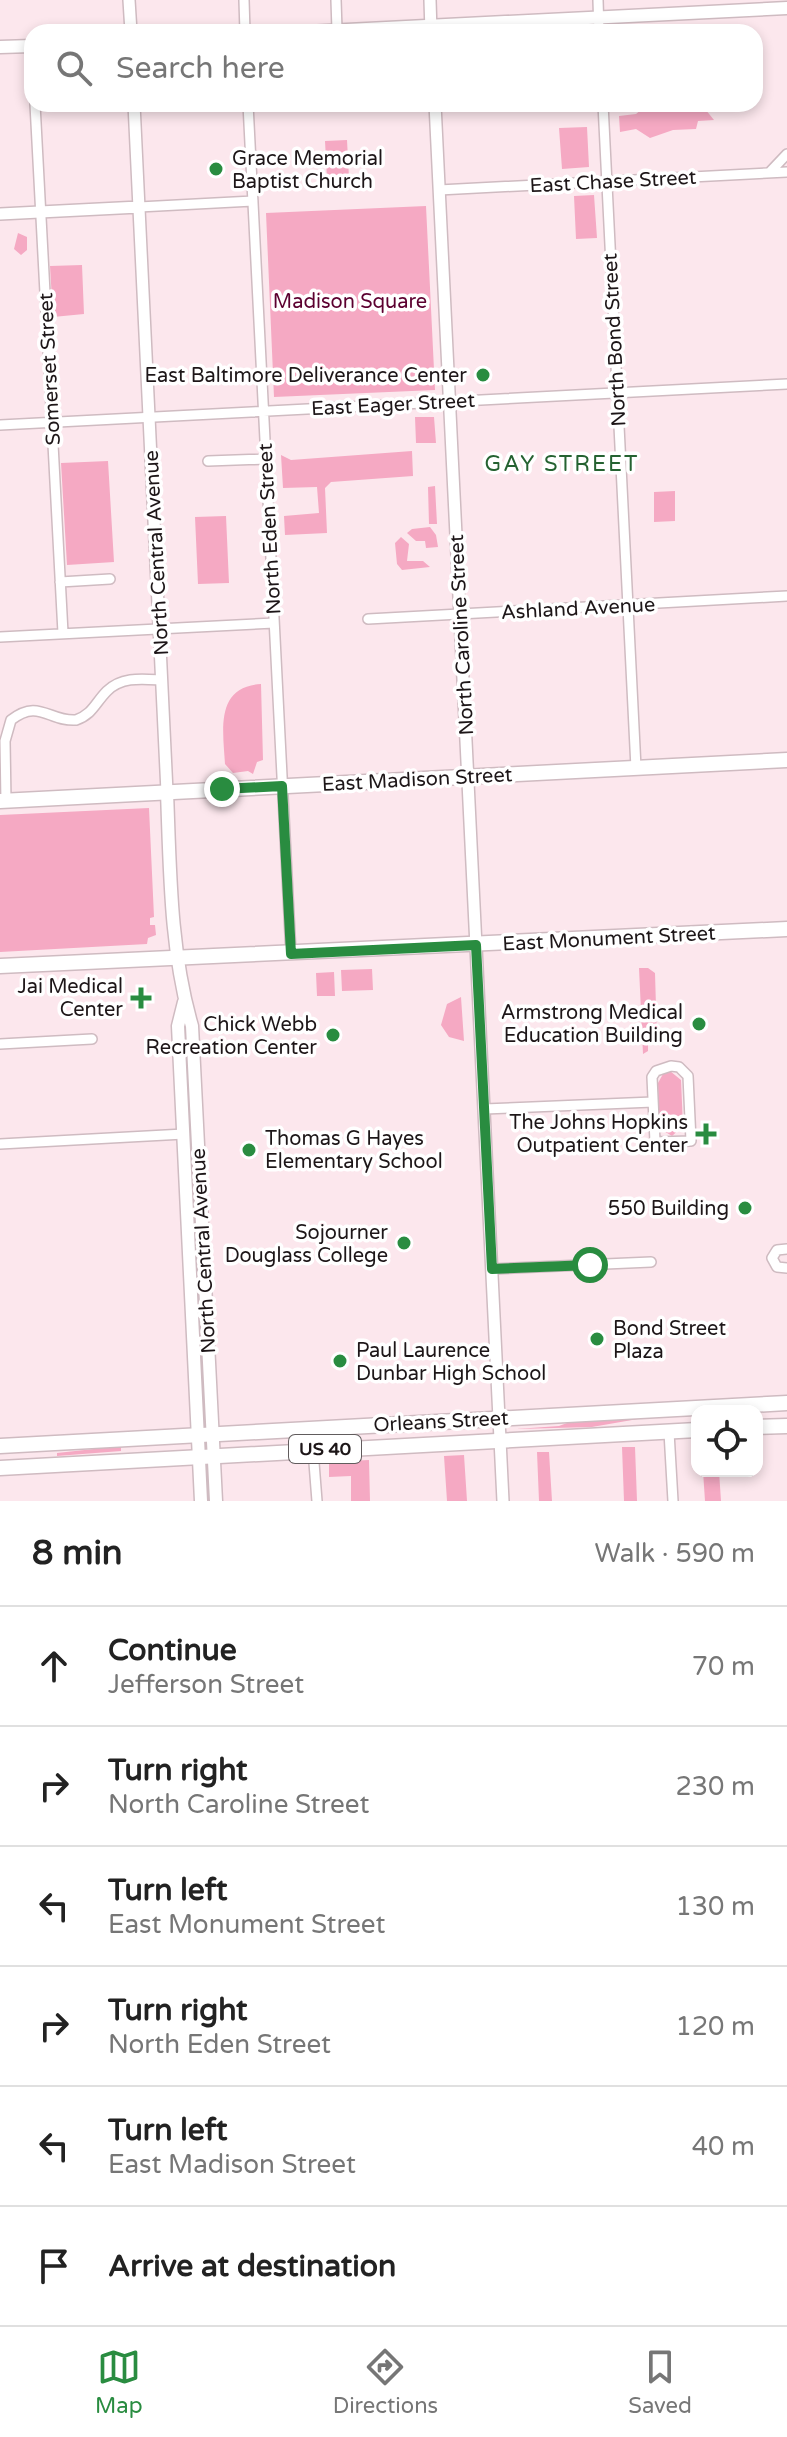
<!DOCTYPE html>
<html lang="en">
<head>
<meta charset="utf-8">
<style>
  body { margin:0; font-family:"Varela Round",sans-serif; background:#f6f6f6; color:#222 }
  .controls { position:absolute; right:24px; bottom:24px; display:grid; overflow:hidden; border-radius:16px; box-shadow:0 4px 12px #0003 }
  .controls button { width:72px; height:72px; display:grid; place-items:center; padding:0; border:0; border-bottom:2px solid #e0e0e0; background:#fff; color:#222; font:40px sans-serif }
  .stop { position:absolute; width:24px; height:24px; margin:-18px; border:6px solid #298c40; border-radius:50%; background:#fff }
  .stop.end { background:#298c40; border-color:#fff; box-shadow:0 2px 8px #0008 }
  .list { margin:0; padding:0; list-style:none }
  h2 { display:flex; justify-content:space-between; align-items:center; height:104px; margin:0; padding:0 32px; font-size:34px }
  h2 small { font-size:26px; font-weight:400; color:#767676 }
  .list li { display:grid; grid-template-columns:52px 1fr auto; gap:24px; align-items:center; box-sizing:border-box; height:120px; padding:0 32px; border-top:2px solid #e0e0e0 }
  .list b { display:block; font-size:30px; white-space:nowrap }
  .list p { margin:0; font-size:26px; white-space:nowrap; color:#767676 }
  .list em { font-size:26px; font-style:normal; color:#767676 }
  .icon { flex:none; width:44px; height:44px; fill:none; stroke:currentColor; stroke-width:2; stroke-linecap:round; stroke-linejoin:round }
  .map { position:relative; flex:none; width:787px; height:1501px; overflow:hidden }
  .search { position:absolute; background:#fff; box-shadow:0 4px 12px #0003; left:24px; right:24px; top:24px; height:88px; display:flex; align-items:center; gap:20px; box-sizing:border-box; padding:0 28px; border-radius:24px; color:#767676; font-size:30px }
  .sheet { height:824px; background:#fff }
  nav { display:flex; justify-content:space-around; align-items:center; box-sizing:border-box; height:112px; border-top:2px solid #e0e0e0; background:#fff; font-size:22px; color:#767676 }
  nav a { display:grid; justify-items:center; gap:4px }
  nav .on { color:#298c40 }
  .map>svg:first-child { display:block }
</style>
</head>
<body>
<div class="map">
<svg width="787" height="1501" viewBox="0 0 787 1501">
  <rect width="100%" height="100%" fill="#fce7ed"/>
  <!-- green -->
  <path fill="#f5a9c3" d="M648,104H701L714,120L698,121L696,129L673,130L650,138L636,129L620,132L619,116L636,114Z
    M587,127L589,167L562,169L559,128Z
    M347,140L349,178L327,179L325,141Z
    M594,195L597,238L576,239L574,196Z
    M426,206L435,390L274,397L266,213Z
    M18,233L27,237V250L21,255L14,249Z
    M82,265L84,314L53,317L50,266Z
    M415,417H434L436,443H416Z
    M412,451L413,476L331,482L325,488L327,533L285,535L284,516L319,513L317,487L283,488L281,455L291,460Z
    M108,461L114,562L67,565L61,463Z
    M435,486L437,524H429L428,487Z
    M675,491V521L654,522V492Z
    M226,516L229,583L198,584L195,517Z
    M430,527L436,535L438,547L426,548L425,541H416L407,533L412,529Z
    M401,537L409,544L407,561H423L430,567L402,570L397,564L395,543Z
    M261,684L263,760L257,762L253,774L248,771L233,773L225,764C223,730 215,687 261,684Z
    M149,808L154,917L150,918V925H155L156,935L148,938L147,944L0,952V815Z
    M639,968H648L655,973L657,1040L648,1041V1051L643,1054Z
    M372,969L373,990L342,991L341,970Z
    M334,972L335,996H317L316,973Z
    M461,997L464,1041L449,1037L441,1025L447,1004Z
    M670,1071L681,1080L683,1126L672,1136L659,1128L658,1083L663,1074Z
    M655,1416L592,1427L516,1429L559,1426L575,1420Z
    M121,1446V1451L57,1456V1453Z
    M622,1447H635L637,1501H624Z
    M537,1452H549L552,1501H539Z
    M464,1455L467,1501H447L444,1456Z
    M369,1460L370,1501H351V1476L329,1477V1462Z
    M703,1471H719L721,1501H705Z"/>
  <g fill="none" stroke-linecap="round" stroke-linejoin="round">
    <!-- minor casing -->
    <g stroke="#cfbbc1" stroke-width="12">
      <path id="minor" d="M244,0L245,32
        M336,0L337,30
        M598,0L599,32
        M35,104L63,633
        M248,104L291,954
        M603,104L636,768
        M769,173L787,154
        M439,190L787,172
        M139,207L253,201
        M0,425L787,384
        M208,461L266,459
        M60,582L110,579
        M368,619L787,596
        M0,637L274,623
        M6,801L5,741L11,720C39,698 49,722 76,720C93,714 95,703 107,691C122,676 143,679 162,680
        M0,1044L92,1039
        M671,1066L679,1067L688,1076L691,1141L655,1142L652,1077L656,1071Z
        M484,1109L653,1102
        M0,1144L184,1134
        M787,1249L777,1250L772,1258L777,1267L787,1268
        M492,1269L651,1262
        M669,1432L673,1501
        M313,1450L317,1501"/>
    </g>
    <!-- tertiary casing -->
    <g stroke="#cfbbc1" stroke-width="14">
      <path id="tertiary" d="M129,0L131,32
        M430,0L431,32
        M134,104L167,792
        M435,104L503,1501
        M0,214L139,207"/>
    </g>
    <!-- secondary casing -->
    <g stroke="#cfbbc1" stroke-width="15">
      <path id="secondary" d="M307,32L787,8
        M0,47L32,46
        M167,792C170,870 170,951 192,1026L216,1501
        M184,1002L178,1026L201,1501"/>
    </g>
    <!-- primary casing -->
    <g stroke="#cfbbc1" stroke-width="17">
      <path id="primary" d="M0,801L787,760
        M0,966L787,929
        M757,1427L787,1426
        M0,1446L787,1403
        M0,1468L697,1430"/>
    </g>
    <!-- minor -->
    <use href="#minor" stroke="#fff" stroke-width="9"/>
    <!-- tertiary -->
    <use href="#tertiary" stroke="#fff" stroke-width="11"/>
    <!-- secondary -->
    <use href="#secondary" stroke="#fff" stroke-width="12"/>
    <!-- primary -->
    <use href="#primary" stroke="#fff" stroke-width="14"/>
  </g>
  <g fill="none" stroke-linecap="round" stroke-linejoin="round">
    <!-- route -->
    <path stroke="#298c40" stroke-width="10" d="M222,789L282,786L291,954L476,945L492,1269L590,1265"/>
  </g>
  <!-- markers -->
  <g fill="#298c40" stroke="#fff" stroke-width="3">
    <circle cx="216" cy="169" r="8"/>
    <circle cx="483" cy="375" r="8"/>
    <path d="M137 986h8v8h8v8h-8v8h-8v-8h-8v-8h8z"/>
    <circle cx="699" cy="1024" r="8"/>
    <circle cx="333" cy="1035" r="8"/>
    <path d="M702 1122h8v8h8v8h-8v8h-8v-8h-8v-8h8z"/>
    <circle cx="249" cy="1150" r="8"/>
    <circle cx="745" cy="1208" r="8"/>
    <circle cx="404" cy="1243" r="8"/>
    <circle cx="597" cy="1339" r="8"/>
    <circle cx="340" cy="1361" r="8"/>
  </g>
  <g text-anchor="middle" stroke-width="7" stroke-linejoin="round" paint-order="stroke">
    <!-- shield labels -->
    <rect fill="#fff" stroke="#615c5d" stroke-width="2" x="289" y="1435" width="72" height="28" rx="6"/>
    <g font-size="18" font-weight="bold" fill="#1d1618">
      <text x="325" y="1455">US 40</text>
    </g>
    <!-- poi labels -->
    <g font-size="20" fill="#1d1618" stroke="#fff" text-anchor="end">
      <text x="232" y="165" text-anchor="start">Grace Memorial<tspan x="232" dy="23">Baptist Church</tspan></text>
      <text x="467" y="382">East Baltimore Deliverance Center</text>
      <text x="123" y="993">Jai Medical<tspan x="123" dy="23">Center</tspan></text>
      <text x="683" y="1019">Armstrong Medical<tspan x="683" dy="23">Education Building</tspan></text>
      <text x="317" y="1031">Chick Webb<tspan x="317" dy="23">Recreation Center</tspan></text>
      <text x="688" y="1129">The Johns Hopkins<tspan x="688" dy="23">Outpatient Center</tspan></text>
      <text x="265" y="1145" text-anchor="start">Thomas G Hayes<tspan x="265" dy="23">Elementary School</tspan></text>
      <text x="729" y="1215">550 Building</text>
      <text x="388" y="1239">Sojourner<tspan x="388" dy="23">Douglass College</tspan></text>
      <text x="613" y="1335" text-anchor="start">Bond Street<tspan x="613" dy="23">Plaza</tspan></text>
      <text x="356" y="1357" text-anchor="start">Paul Laurence<tspan x="356" dy="23">Dunbar High School</tspan></text>
    </g>
    <!-- street labels -->
    <g font-size="20" fill="#1d1618" stroke="#fff">
      <text transform="translate(613 181) rotate(-3)" y="7">East Chase Street</text>
      <text transform="translate(614 340) rotate(-93)" y="7">North Bond Street</text>
      <text transform="translate(49 369) rotate(-93)" y="7">Somerset Street</text>
      <text transform="translate(393 404) rotate(-3)" y="7">East Eager Street</text>
      <text transform="translate(269 529) rotate(-93)" y="7">North Eden Street</text>
      <text transform="translate(156 553) rotate(-93)" y="7">North Central Avenue</text>
      <text transform="translate(578 608) rotate(-3)" y="7">Ashland Avenue</text>
      <text transform="translate(461 635) rotate(-93)" y="7">North Caroline Street</text>
      <text transform="translate(417 779) rotate(-3)" y="7">East Madison Street</text>
      <text transform="translate(609 938) rotate(-3)" y="7">East Monument Street</text>
      <text transform="translate(203 1251) rotate(-93)" y="7">North Central Avenue</text>
      <text transform="translate(441 1421) rotate(-3)" y="7">Orleans Street</text>
    </g>
    <!-- park labels -->
    <g font-size="20" fill="#5c0030" stroke="#fff">
      <text x="350" y="308">Madison Square</text>
    </g>
    <!-- neighbourhood labels -->
    <g font-size="22" letter-spacing="2" fill="#256231" stroke="#fff">
      <text x="562" y="471">GAY STREET</text>
    </g>
  </g>
</svg>
<div class="controls">
<button><svg class="icon" aria-label="locate" viewBox="0 0 24 24"><circle cx="12" cy="12" r="6"/><path d="M12 2v4M12 18v4M2 12h4M18 12h4"/></svg></button>
</div>
<div class="stop" style="left:590px;top:1265px"></div>
<div class="stop end" style="left:222px;top:789px"></div>
<div class="search"><svg class="icon" aria-label="search" viewBox="0 0 24 24"><circle cx="10" cy="10" r="6"/><path d="M15 15l6 6"/></svg>Search here</div>
</div>
<section class="sheet">
<h2>8 min<small>Walk · 590 m</small></h2>
<ul class="list">
<li><svg class="icon" aria-label="ahead" viewBox="0 0 24 24"><path d="M12 20V5M6 11l6-6 6 6"/></svg><div><b>Continue</b><p>Jefferson Street</p></div><em>70 m</em></li>
<li><svg class="icon" aria-label="right" viewBox="0 0 24 24"><path d="M7 20v-9h11M14 6l5 5-5 5"/></svg><div><b>Turn right</b><p>North Caroline Street</p></div><em>230 m</em></li>
<li><svg class="icon" aria-label="left" viewBox="0 0 24 24"><path d="M17 20v-9H6M10 6l-5 5 5 5"/></svg><div><b>Turn left</b><p>East Monument Street</p></div><em>130 m</em></li>
<li><svg class="icon" aria-label="right" viewBox="0 0 24 24"><path d="M7 20v-9h11M14 6l5 5-5 5"/></svg><div><b>Turn right</b><p>North Eden Street</p></div><em>120 m</em></li>
<li><svg class="icon" aria-label="left" viewBox="0 0 24 24"><path d="M17 20v-9H6M10 6l-5 5 5 5"/></svg><div><b>Turn left</b><p>East Madison Street</p></div><em>40 m</em></li>
<li><svg class="icon" aria-label="arrive" viewBox="0 0 24 24"><path d="M6 21V4h12l-3 4 3 4H6"/></svg><div><b>Arrive at destination</b></div></li>
</ul>
</section>
<nav>
<a class="on"><svg class="icon" aria-label="map" viewBox="0 0 24 24"><path d="M3 6l6-2 6 2 6-2v14l-6 2-6-2-6 2zM9 4v14M15 6v14"/></svg>Map</a>
<a><svg class="icon" aria-label="directions" viewBox="0 0 24 24"><path d="M12 3l9 9-9 9-9-9zM9 14v-3h6M13 9l2 2-2 2"/></svg>Directions</a>
<a><svg class="icon" aria-label="saved" viewBox="0 0 24 24"><path d="M7 4h10v16l-5-4-5 4z"/></svg>Saved</a>
</nav>
</body>
</html>
